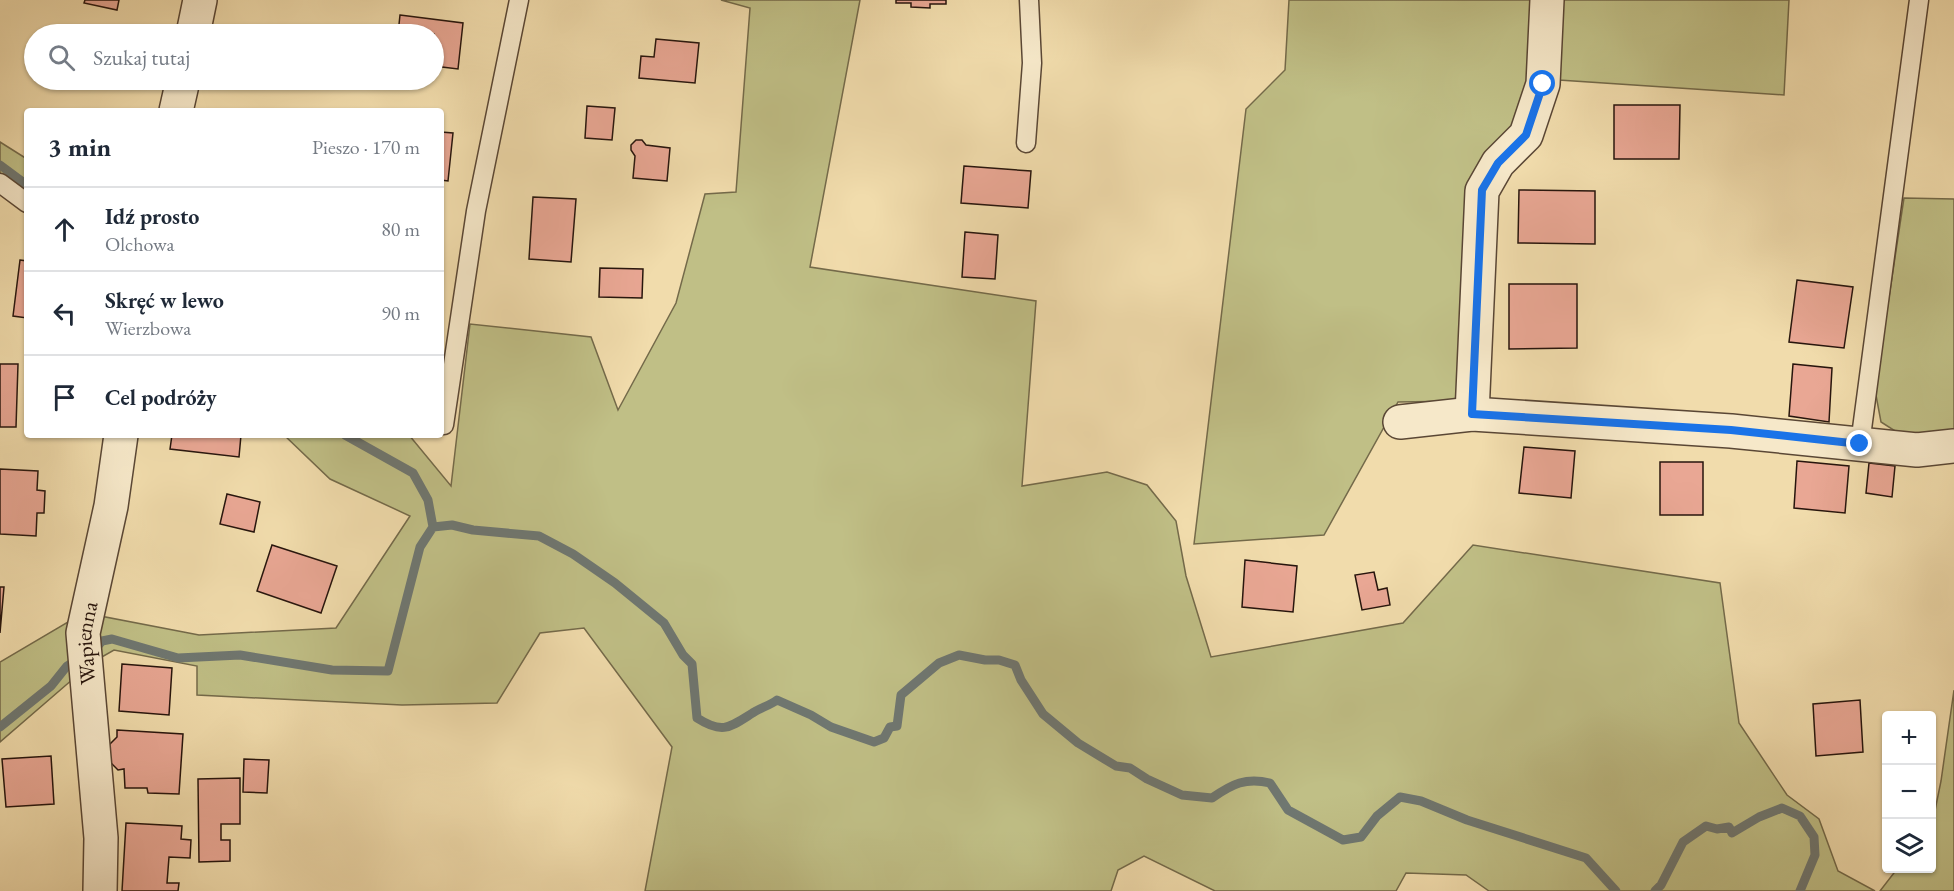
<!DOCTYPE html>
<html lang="pl">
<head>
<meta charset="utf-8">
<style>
  body { margin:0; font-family:"EB Garamond",serif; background:#f6f6f7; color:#1f2937 }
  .controls { position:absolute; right:18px; bottom:18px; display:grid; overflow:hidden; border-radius:6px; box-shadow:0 2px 4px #0004 }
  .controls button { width:54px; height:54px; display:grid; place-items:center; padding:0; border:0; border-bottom:2px solid #e0e1e3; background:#fff; color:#1f2937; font:30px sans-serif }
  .stop { position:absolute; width:18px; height:18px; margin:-14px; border:4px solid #1a73e8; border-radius:50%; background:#fff }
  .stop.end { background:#1a73e8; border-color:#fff; box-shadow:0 2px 6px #0008 }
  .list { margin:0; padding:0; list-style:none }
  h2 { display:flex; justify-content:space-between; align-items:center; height:78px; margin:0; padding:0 24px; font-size:26px }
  h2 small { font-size:20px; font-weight:400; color:#747a83 }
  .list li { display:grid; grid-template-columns:39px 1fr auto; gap:18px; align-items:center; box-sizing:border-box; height:84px; padding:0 24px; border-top:2px solid #e0e1e3 }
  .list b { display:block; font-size:22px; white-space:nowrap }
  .list p { margin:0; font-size:20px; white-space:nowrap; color:#747a83 }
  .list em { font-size:20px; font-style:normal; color:#747a83 }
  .icon { flex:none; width:33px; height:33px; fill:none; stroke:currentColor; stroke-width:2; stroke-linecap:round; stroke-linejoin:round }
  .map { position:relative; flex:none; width:1954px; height:891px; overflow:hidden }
  .search { position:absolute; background:#fff; box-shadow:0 2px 4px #0004; left:24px; top:24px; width:420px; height:66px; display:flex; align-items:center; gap:15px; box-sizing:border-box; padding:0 21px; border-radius:33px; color:#747a83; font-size:22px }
  .panel { position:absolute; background:#fff; box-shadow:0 2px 4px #0004; left:24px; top:108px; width:420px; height:330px; border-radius:6px }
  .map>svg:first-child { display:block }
</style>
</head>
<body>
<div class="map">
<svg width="1954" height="891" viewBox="0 0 1954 891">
  <rect width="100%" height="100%" fill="#f1dcac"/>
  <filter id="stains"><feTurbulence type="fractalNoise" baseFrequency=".00333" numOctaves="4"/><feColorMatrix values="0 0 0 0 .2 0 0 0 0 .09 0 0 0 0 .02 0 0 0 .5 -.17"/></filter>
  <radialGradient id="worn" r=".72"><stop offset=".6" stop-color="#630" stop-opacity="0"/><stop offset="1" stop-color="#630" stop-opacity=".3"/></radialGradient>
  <!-- green -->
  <path fill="#c0bf86" stroke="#746a4a" stroke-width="1.5" d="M721,0H860L810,267L1036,301L1022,486L1107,472L1147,485L1176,521L1186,576L1211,657L1403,623L1473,545L1720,583L1739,723L1787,795L1819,819L1838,871L1875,891H1489L1466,875L1406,873L1396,891H1215L1144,856L1118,870L1111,891H645L672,747L584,628L540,633L497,703L402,705L197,695V666L114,650L93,662L100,616L199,635L336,628L410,516L330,479L284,435H409L451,486L470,324L591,337L618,410L676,303L705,194L736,192L750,8Z
    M1289,0H1533L1531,80L1518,125L1475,171L1463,401L1398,402L1324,535L1194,544L1246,109L1285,70Z
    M1554,0H1789L1784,95L1559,80Z
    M0,142L27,159V195L0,175Z
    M1904,198L1954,199V436L1906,438L1881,422L1875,390Z
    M73,619V679L0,742V662Z
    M1954,690V891H1880L1897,869L1932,868V825L1941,781Z"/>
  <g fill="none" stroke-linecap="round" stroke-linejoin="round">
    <!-- stream -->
    <path stroke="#6f7771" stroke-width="9" d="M0,165L27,185
      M345,435L413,473L428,500L433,527
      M93,652L102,641L112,639L178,658L240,655L332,670L388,671L420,547L433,527L452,525L473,530L539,536L573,554L615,583L664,623L683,655L692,664L697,718C722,734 729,728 751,714C759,708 769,706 777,700L811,715L831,727L874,742L884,738L890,727L897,726L901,695L939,663L959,655L985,660H999L1015,665L1021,680L1043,714L1078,743L1116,766L1130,768L1147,779L1182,795L1212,798C1232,784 1246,777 1270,783L1288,810L1343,840L1361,837L1377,816L1400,797L1421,801L1467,820L1586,858L1616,891
      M0,727L51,686L67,666L72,663
      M1655,891L1661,885L1683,842L1706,826L1717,829L1729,827L1732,833L1759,817L1782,808L1800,816L1814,837L1815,855L1800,891"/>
  </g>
  <!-- building -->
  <path fill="#e9a794" stroke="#27150d" stroke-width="1.5" d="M85,0H119L117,10L84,3Z
    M896,0H946V4H930V8L911,7V3H896Z
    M400,15L463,23L458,69L434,66V34H398Z
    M656,39L699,43L695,83L639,78L641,56L654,57Z
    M1614,105H1680L1679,159H1614Z
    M587,106L615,108L612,140L585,138Z
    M441,132L453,133L448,181L441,180Z
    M636,140H642L646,145L670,148L667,181L633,178L635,156L631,150V145Z
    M964,166L1031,171L1028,208L961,203Z
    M1519,190L1595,191V244L1518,243Z
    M533,197L576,199L571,262L529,259Z
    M965,232L998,235L995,279L962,277Z
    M20,260L27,261V318L13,316Z
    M600,268L643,269L642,298L599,297Z
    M1797,280L1853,287L1844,348L1789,342Z
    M1509,284H1577V348L1509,349Z
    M0,364H18L16,427H0Z
    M1793,364L1832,368L1829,422L1789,416Z
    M172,435H241L239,457L170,449Z
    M1524,447L1575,451L1571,498L1519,493Z
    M1797,461L1849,466L1845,513L1794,508Z
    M1660,462H1703V515H1660Z
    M1869,463L1895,466L1892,497L1866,493Z
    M0,469L38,471L37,490L45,491L44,513H37L36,536L0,534Z
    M227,494L260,502L254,532L220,524Z
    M272,545L337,566L321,613L257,591Z
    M1245,560L1297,566L1293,612L1242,607Z
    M1374,572L1378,590L1387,588L1390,605L1362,610L1355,575Z
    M0,587H4L0,633Z
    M122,664L172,668L169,715L119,711Z
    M1860,700L1863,752L1816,756L1813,704Z
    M117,730L183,734L179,794L148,793L147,788H125L124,769L118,770L111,763L108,746L117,737Z
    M51,756L54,804L6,807L2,759Z
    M244,759L269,760L267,793L243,792Z
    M240,778V824H221V840H230V861L199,862L198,779Z
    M126,823L182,826L181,839L191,840L190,858L169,857L167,883H179L178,891H122Z"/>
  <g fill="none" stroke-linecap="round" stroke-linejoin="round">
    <!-- service casing -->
    <g stroke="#5a4735" stroke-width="21">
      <path id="service" d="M1026,143L1032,63L1029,0
        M0,183L27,203
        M444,425L476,211L519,0
        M1860,444L1919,0"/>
    </g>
    <!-- minor casing -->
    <g stroke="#5a4735" stroke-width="36">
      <g id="minor">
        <path d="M193,34L200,0"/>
        <path d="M176,111L183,80"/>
        <path d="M1472,414L1482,191L1498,163L1526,135L1543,84L1547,0"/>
        <path d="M1400,422L1472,414L1731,431L1917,450L1954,446"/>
        <path id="s1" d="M100,891L101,838L83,633L111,506L121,435"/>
      </g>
    </g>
    <!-- service -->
    <use href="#service" stroke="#f6e8c9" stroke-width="18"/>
    <!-- minor -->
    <use href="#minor" stroke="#f6e8c9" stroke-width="33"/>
  </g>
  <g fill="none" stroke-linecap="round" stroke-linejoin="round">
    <!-- route -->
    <path stroke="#1a73e8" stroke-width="8" d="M1543,84L1526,135L1498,163L1482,190L1472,414L1731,430L1860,444"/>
  </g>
  <g text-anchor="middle" stroke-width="4.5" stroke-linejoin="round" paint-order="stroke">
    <!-- street labels -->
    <g font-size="22" fill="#27150d" stroke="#f6e8c9">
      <text dy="8" stroke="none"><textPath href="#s1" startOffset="249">Wapienna</textPath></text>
    </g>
  </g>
  <rect width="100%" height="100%" filter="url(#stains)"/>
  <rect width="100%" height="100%" fill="url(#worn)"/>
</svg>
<div class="controls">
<button>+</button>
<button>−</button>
<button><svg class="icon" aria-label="layers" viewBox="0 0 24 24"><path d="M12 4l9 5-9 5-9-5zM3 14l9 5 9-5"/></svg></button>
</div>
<div class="stop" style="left:1543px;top:84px"></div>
<div class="stop end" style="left:1860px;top:444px"></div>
<div class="search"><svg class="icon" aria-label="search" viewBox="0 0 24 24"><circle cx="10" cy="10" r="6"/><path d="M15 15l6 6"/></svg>Szukaj tutaj</div>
<section class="panel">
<h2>3 min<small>Pieszo · 170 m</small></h2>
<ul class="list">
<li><svg class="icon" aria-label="ahead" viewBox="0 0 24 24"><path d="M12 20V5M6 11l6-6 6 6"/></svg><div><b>Idź prosto</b><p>Olchowa</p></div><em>80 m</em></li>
<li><svg class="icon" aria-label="left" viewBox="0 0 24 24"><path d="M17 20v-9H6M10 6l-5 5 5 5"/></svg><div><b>Skręć w lewo</b><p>Wierzbowa</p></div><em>90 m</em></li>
<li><svg class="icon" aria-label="arrive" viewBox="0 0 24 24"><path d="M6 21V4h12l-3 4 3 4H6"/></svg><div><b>Cel podróży</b></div></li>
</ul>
</section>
</div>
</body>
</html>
